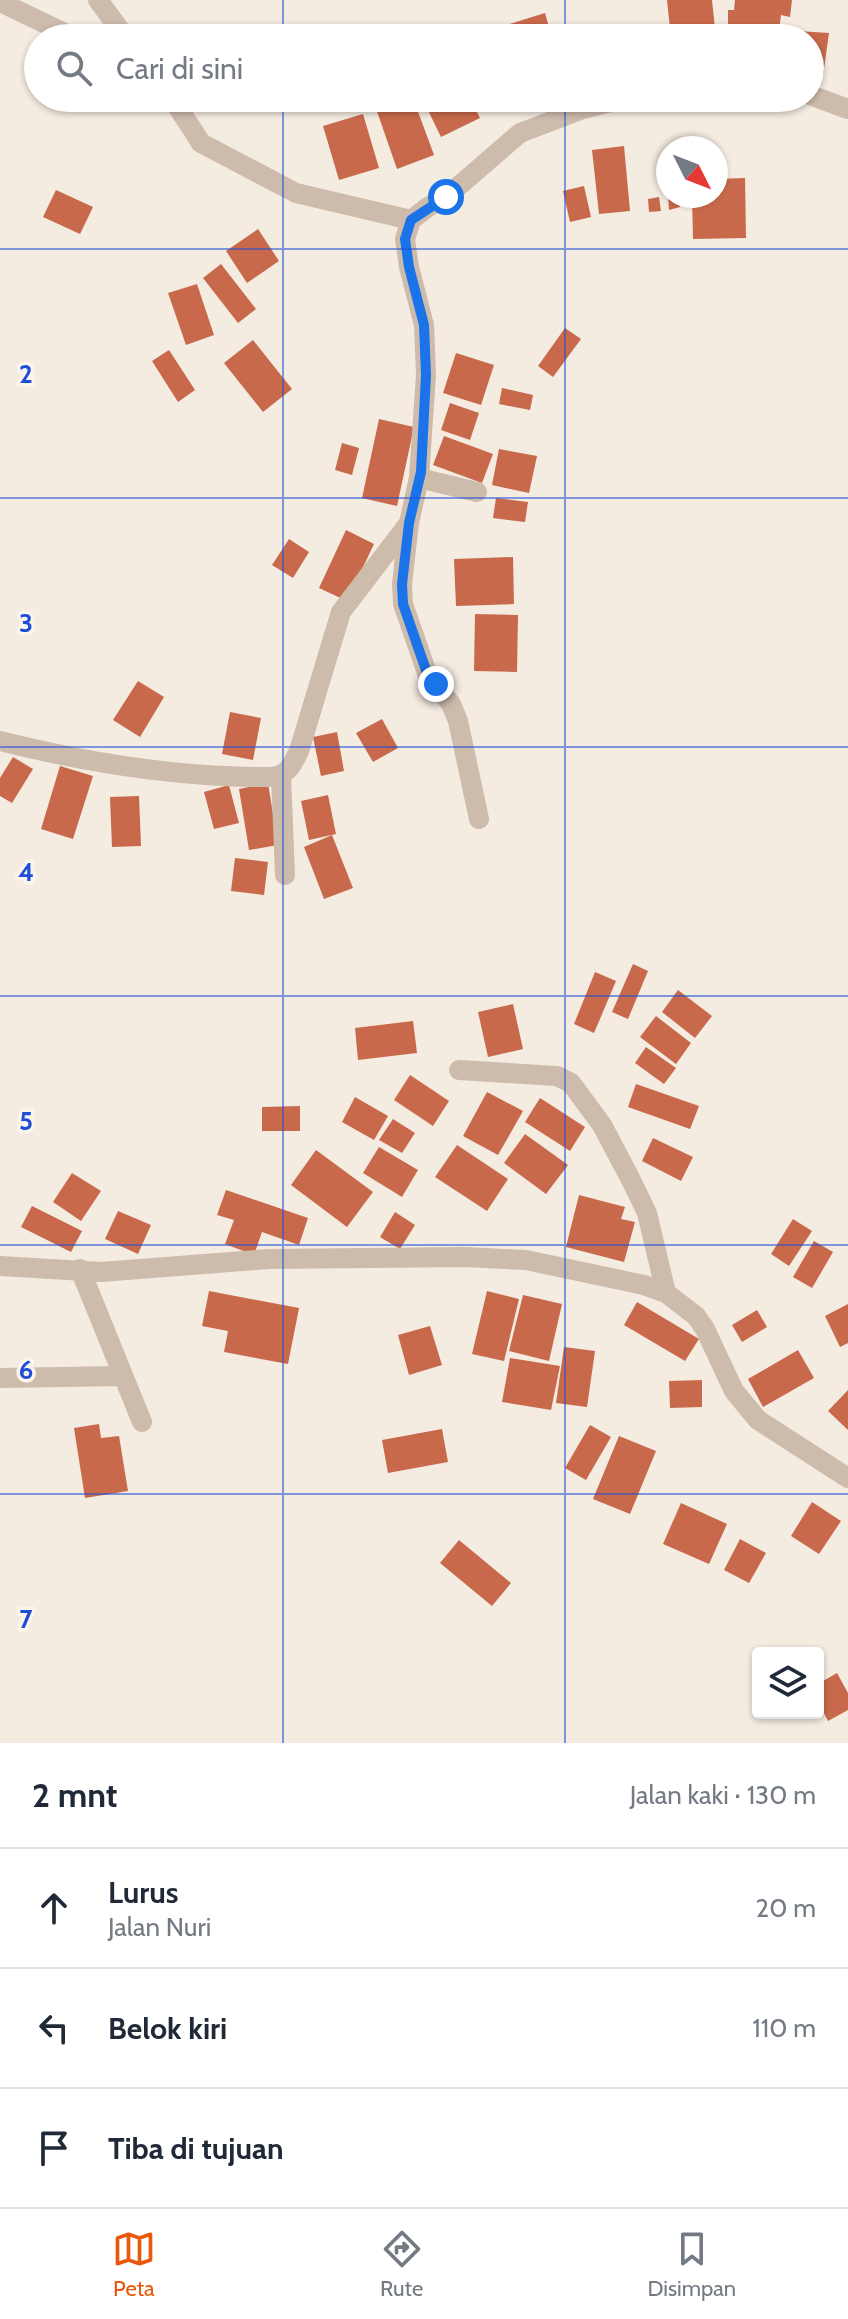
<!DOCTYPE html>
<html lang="id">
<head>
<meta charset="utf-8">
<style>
  body { margin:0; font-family:Cabin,sans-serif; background:#f6f6f7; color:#1f2937 }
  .controls { position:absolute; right:24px; bottom:24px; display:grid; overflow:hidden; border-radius:8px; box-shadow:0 2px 6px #0004 }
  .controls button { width:72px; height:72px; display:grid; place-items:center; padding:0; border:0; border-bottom:2px solid #e0e1e3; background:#fff; color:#1f2937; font:40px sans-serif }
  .compass { position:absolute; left:656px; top:136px; width:72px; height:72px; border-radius:50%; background:#fff; box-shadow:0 2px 6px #0004; rotate:132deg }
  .stop { position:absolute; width:24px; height:24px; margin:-18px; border:6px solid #1a73e8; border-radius:50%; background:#fff }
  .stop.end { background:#1a73e8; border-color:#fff; box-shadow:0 2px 8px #0008 }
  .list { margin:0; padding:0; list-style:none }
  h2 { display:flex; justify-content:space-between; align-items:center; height:104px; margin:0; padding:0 32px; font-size:34px }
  h2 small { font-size:26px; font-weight:400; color:#747a83 }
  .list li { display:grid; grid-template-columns:52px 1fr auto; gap:24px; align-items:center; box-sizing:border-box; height:120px; padding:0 32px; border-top:2px solid #e0e1e3 }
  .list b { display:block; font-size:30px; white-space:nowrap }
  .list p { margin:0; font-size:26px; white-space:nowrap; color:#747a83 }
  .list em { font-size:26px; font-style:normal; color:#747a83 }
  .icon { flex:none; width:44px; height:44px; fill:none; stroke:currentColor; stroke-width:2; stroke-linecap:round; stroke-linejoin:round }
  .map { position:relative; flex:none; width:848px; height:1743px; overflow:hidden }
  .search { position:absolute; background:#fff; box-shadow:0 2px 6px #0004; left:24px; right:24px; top:24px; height:88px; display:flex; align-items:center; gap:20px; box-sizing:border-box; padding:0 28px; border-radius:44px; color:#747a83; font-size:30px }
  .sheet { height:464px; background:#fff }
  nav { display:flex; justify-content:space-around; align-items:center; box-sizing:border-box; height:112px; border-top:2px solid #e0e1e3; background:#fff; font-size:22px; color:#747a83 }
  nav a { display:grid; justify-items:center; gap:4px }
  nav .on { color:#ea580c }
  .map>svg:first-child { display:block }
</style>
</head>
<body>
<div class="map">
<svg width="848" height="1743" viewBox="0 0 848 1743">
  <rect width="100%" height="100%" fill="#f4ebe1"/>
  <!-- building -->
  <path fill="#c8694b" d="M667,0H712L716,38H671Z
    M735,0H792L790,17L781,15L778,38H728V10H734Z
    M545,13L552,38H503L500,27Z
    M782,30L829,33L823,76H810V38H782Z
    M378,98H413L434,155L397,169L373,100Z
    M422,98H470L480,118L441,137Z
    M363,114L379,168L339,180L323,126Z
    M624,146L630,211L599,214L592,150Z
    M745,178L746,238L693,239L692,196H716V179Z
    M584,186L591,217L570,222L563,191Z
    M56,190L93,207L80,234L43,217Z
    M668,196H679L680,207L669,210Z
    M659,197L661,211L649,212L648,199Z
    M258,229L279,261L247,283L226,251Z
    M221,264L256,309L238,323L203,278Z
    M197,284L214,335L186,345L168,293Z
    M565,328L581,339L553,377L538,366Z
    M253,340L292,389L263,412L224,363Z
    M169,350L195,390L178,402L152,361Z
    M456,353L494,365L481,405L443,393Z
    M502,388L533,395L530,410L499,404Z
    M450,403L479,413L470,440L441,430Z
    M379,419L414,427L397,506L362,498Z
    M444,436L493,454L482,483L433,465Z
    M342,443L359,448L352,475L335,470Z
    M499,449L537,456L529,493L492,485Z
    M496,498L528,502L525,522L493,518Z
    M346,530L374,544L347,601L319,588Z
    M289,539L309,552L293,578L272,565Z
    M513,557L514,604L456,606L454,559Z
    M475,614L518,615L517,672L474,671Z
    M138,681L164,697L140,737L113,720Z
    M230,712L261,718L253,760L222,754Z
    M382,719L398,748L373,762L356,733Z
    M337,732L344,771L321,776L313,737Z
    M13,757L33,769L12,803L0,796V778Z
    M60,766L93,776L73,839L41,829Z
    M268,783L278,845L249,850L239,789Z
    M229,785L239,823L214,829L204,792Z
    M328,795L336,834L309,840L301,801Z
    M139,796L141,846L112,847L110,797Z
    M332,835L353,888L324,899L304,847Z
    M235,858L268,862L264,895L231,891Z
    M633,964L648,971L628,1019L612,1012Z
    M595,972L616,981L594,1033L574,1024Z
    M678,990L712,1016L695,1038L662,1012Z
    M513,1004L523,1049L488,1057L478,1012Z
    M656,1016L691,1043L676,1064L640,1037Z
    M413,1021L417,1053L358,1060L355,1028Z
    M646,1047L676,1068L664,1084L635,1063Z
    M410,1075L449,1101L433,1126L394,1100Z
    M636,1084L699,1106L690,1129L628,1107Z
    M487,1092L523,1111L498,1155L463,1136Z
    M355,1097L388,1116L374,1140L342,1122Z
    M540,1098L585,1127L570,1151L525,1122Z
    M300,1106V1131H262V1107Z
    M393,1119L415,1133L402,1153L379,1140Z
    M525,1134L568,1165L546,1194L504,1163Z
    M653,1138L693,1157L681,1181L642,1161Z
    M457,1145L508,1179L487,1211L435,1177Z
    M379,1147L418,1170L402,1197L363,1173Z
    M316,1150L373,1192L347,1227L291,1185Z
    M72,1173L101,1191L81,1221L53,1202Z
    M226,1190L308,1218L299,1245L262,1232L254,1255L225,1244L234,1220L217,1215Z
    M579,1195L625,1207L621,1219L635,1222L624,1262L566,1247Z
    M32,1206L82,1231L71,1252L21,1227Z
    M118,1211L151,1225L138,1254L105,1239Z
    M395,1212L415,1225L400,1249L380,1237Z
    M793,1219L812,1231L789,1266L771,1254Z
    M814,1241L833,1252L812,1288L793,1277Z
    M209,1291L299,1308L288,1364L224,1352L228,1331L202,1326Z
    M487,1291L519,1299L504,1361L472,1354Z
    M523,1295L562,1304L549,1361L509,1351Z
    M637,1302L699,1339L685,1361L624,1325Z
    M848,1304V1343L840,1347L825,1316Z
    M757,1310L767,1327L742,1342L732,1325Z
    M430,1326L442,1365L409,1375L398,1335Z
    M564,1347L595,1351L587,1407L556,1403Z
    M798,1350L814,1378L763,1407L748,1379Z
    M510,1358L560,1366L551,1410L502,1402Z
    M702,1380V1407L670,1408L669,1381Z
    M848,1390V1430L828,1411Z
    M99,1424L101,1438L119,1436L128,1491L85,1498L74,1428Z
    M590,1425L611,1437L586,1480L565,1468Z
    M442,1429L448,1462L388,1473L382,1440Z
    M619,1436L656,1451L630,1514L593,1499Z
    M812,1502L841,1521L819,1554L791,1536Z
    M681,1503L727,1524L709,1564L663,1544Z
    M740,1539L766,1553L749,1583L724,1570Z
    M459,1540L511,1583L492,1606L440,1563Z
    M837,1673L848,1693V1710L828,1721L818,1702V1684Z"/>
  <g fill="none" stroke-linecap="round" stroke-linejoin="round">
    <!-- minor -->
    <path stroke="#cdbbac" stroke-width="20" d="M98,0L126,38
      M0,2L75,38
      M810,95L848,109
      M172,98L201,143L296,193L411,220
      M419,478L477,492
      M409,523L402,584L403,604L427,673L451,704L458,721L479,819
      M0,741C88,763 181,778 272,777C288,775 292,765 299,751L341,612L409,523L419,478L426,375L424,325L409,267L405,239L411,220L428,207L446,197L520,133L583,109L627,98
      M281,775L285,875
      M459,1070L557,1076L571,1083L602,1125L630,1178L647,1213L666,1293
      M0,1266L101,1272L269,1259L465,1257L526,1260L644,1285L666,1293L696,1316L705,1329L734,1391L758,1420L848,1478
      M80,1269L142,1422
      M0,1378L123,1376"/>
  </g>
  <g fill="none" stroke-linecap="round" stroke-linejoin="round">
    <!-- route -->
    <path stroke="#1a73e8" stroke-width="10" d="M436,684L427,673L403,604L402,584L409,523L421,472L426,375L424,325L409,267L405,239L411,220L446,197"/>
  </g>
  <!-- grid -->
  <path fill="none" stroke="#1d4ed8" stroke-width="2" stroke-opacity="0.55" d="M283,0V38M565,0V38M283,98V1743M565,98V1743M0,249H848M0,498H848M0,747H848M0,996H848M0,1245H848M0,1494H848"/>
  <g font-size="26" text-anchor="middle" font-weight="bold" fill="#1d4ed8" stroke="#fbf5ee" stroke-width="7" stroke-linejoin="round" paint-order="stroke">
    <text x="26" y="383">2</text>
    <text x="26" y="632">3</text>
    <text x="26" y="881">4</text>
    <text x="26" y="1130">5</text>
    <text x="26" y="1379">6</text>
    <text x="26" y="1628">7</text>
  </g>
</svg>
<div class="controls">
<button><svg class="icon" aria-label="layers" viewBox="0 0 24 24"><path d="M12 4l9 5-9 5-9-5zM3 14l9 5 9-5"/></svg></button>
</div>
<svg class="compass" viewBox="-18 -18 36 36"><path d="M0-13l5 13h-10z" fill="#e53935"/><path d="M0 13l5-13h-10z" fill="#747a83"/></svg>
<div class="stop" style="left:446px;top:197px"></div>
<div class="stop end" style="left:436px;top:684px"></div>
<div class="search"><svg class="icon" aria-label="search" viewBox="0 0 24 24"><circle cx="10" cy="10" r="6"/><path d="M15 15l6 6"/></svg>Cari di sini</div>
</div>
<section class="sheet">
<h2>2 mnt<small>Jalan kaki · 130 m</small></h2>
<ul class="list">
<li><svg class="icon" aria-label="ahead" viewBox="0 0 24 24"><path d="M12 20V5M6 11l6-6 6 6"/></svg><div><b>Lurus</b><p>Jalan Nuri</p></div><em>20 m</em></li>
<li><svg class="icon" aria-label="left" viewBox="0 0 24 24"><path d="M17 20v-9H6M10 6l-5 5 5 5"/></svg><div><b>Belok kiri</b></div><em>110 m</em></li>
<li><svg class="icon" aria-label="arrive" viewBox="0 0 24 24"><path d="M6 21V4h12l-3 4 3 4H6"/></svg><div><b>Tiba di tujuan</b></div></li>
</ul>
</section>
<nav>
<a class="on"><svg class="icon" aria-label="map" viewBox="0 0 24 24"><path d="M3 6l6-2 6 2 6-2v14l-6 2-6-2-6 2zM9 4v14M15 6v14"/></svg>Peta</a>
<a><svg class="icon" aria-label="directions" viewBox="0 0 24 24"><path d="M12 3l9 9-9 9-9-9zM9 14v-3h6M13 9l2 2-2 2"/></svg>Rute</a>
<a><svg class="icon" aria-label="saved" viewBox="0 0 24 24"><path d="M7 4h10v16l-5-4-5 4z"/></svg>Disimpan</a>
</nav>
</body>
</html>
